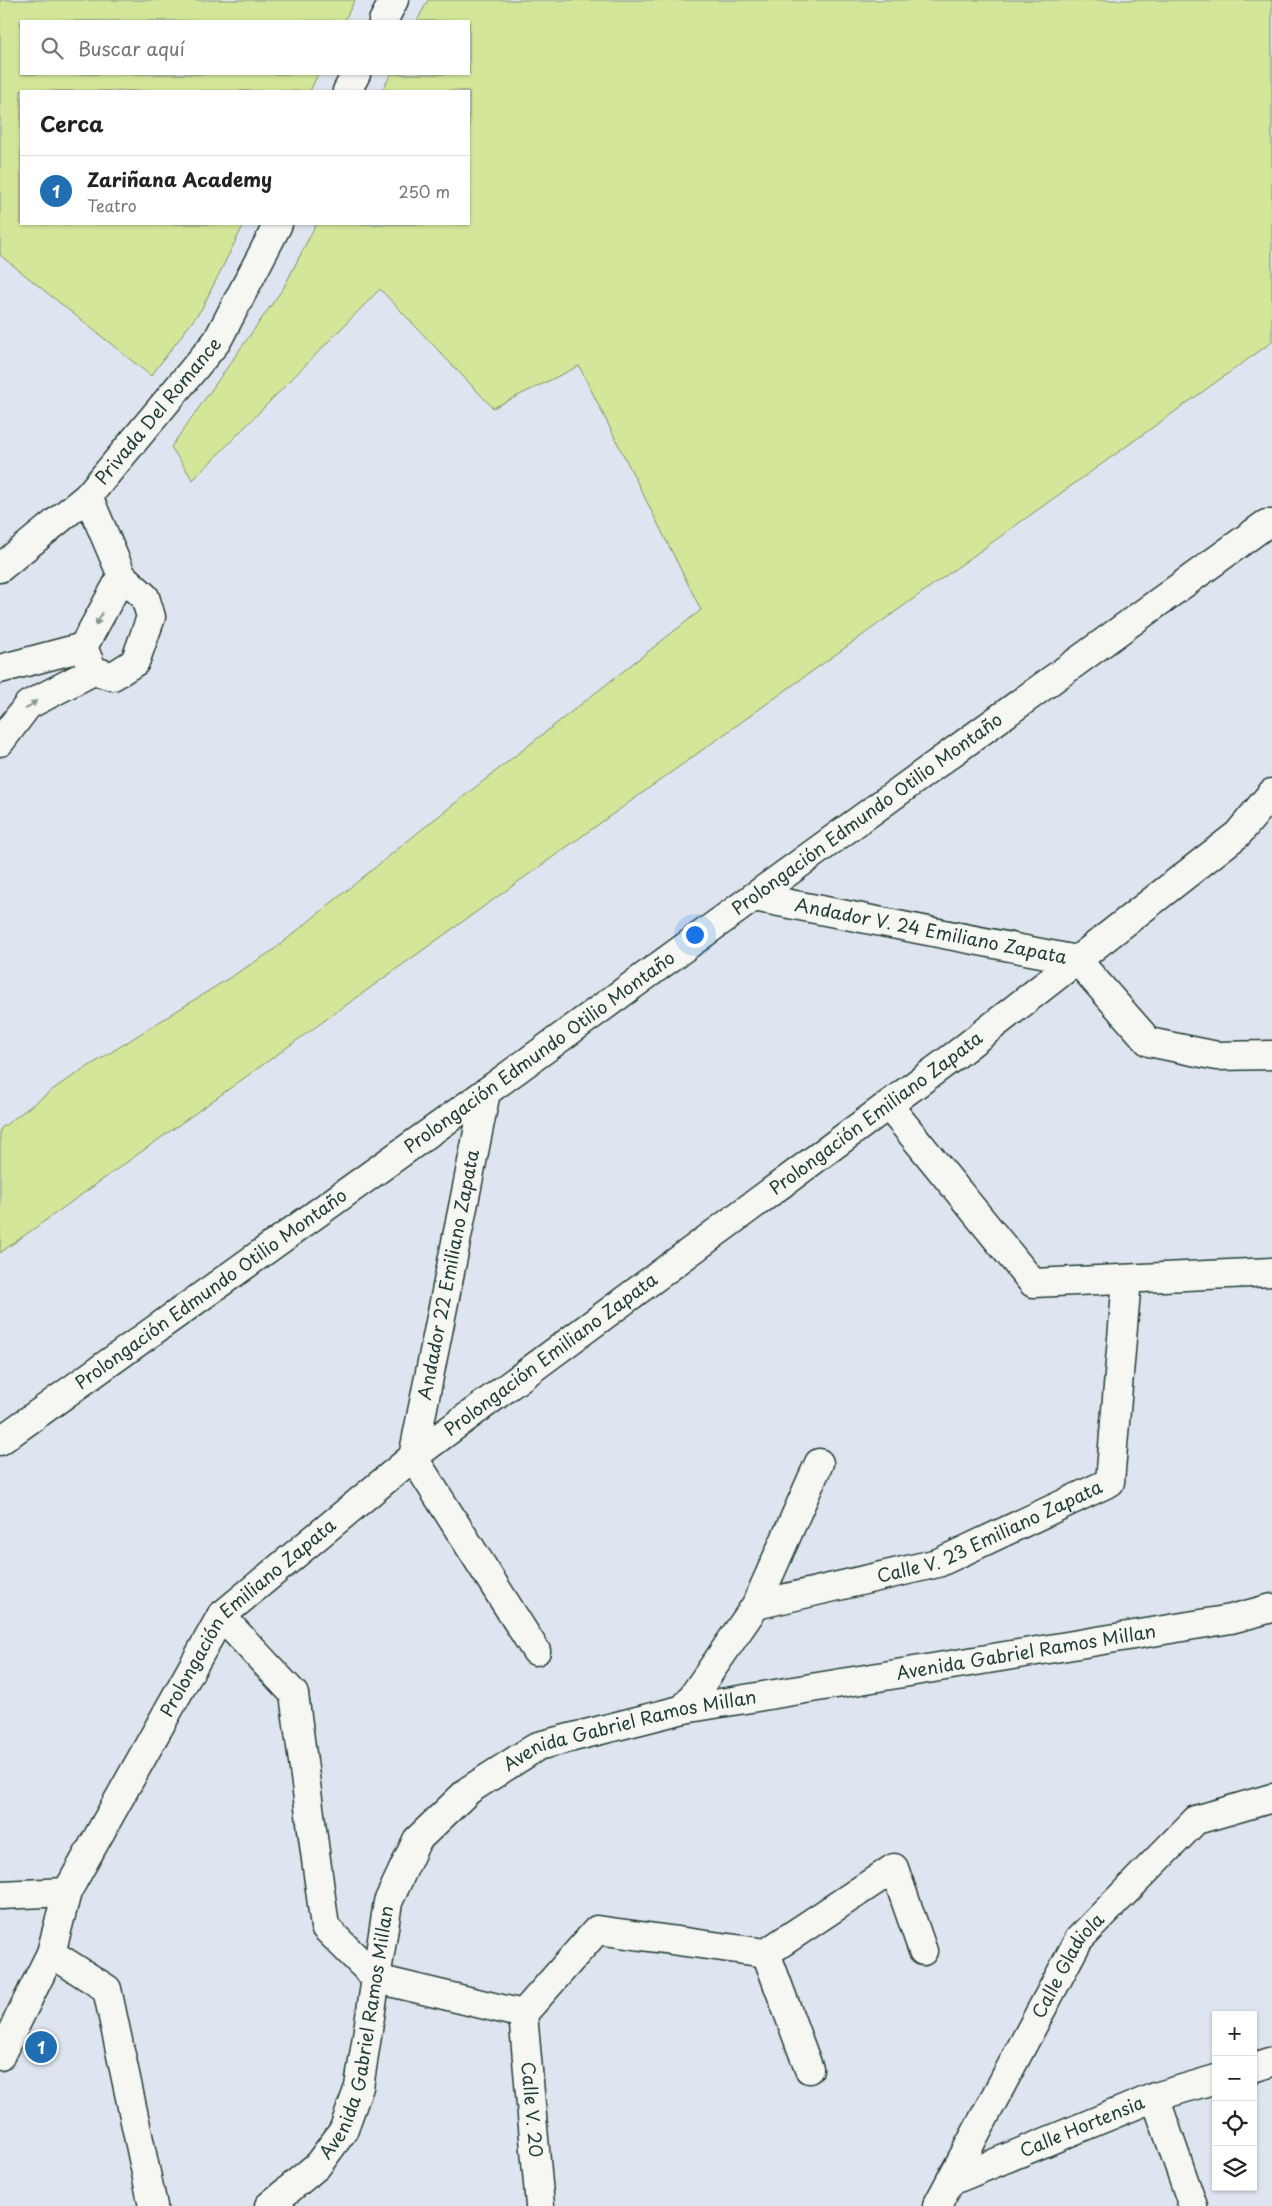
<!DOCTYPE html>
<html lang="es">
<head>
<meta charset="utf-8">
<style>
  body { margin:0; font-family:"Playpen Sans",sans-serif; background:#f6f6f6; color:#222 }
  .controls { position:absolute; right:15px; bottom:15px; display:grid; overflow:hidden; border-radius:0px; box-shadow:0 1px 4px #0004 }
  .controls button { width:45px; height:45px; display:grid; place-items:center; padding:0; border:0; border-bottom:1px solid #e0e0e0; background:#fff; color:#222; font:25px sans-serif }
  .you { position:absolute; left:694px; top:934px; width:18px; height:18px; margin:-12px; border:4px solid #fff; border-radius:50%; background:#1a73e8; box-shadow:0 0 0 8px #1a73e833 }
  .badge { display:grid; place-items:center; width:32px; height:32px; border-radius:50%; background:#1f6fb2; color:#fff; font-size:16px; font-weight:700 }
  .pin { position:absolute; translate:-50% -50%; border:2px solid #fff; box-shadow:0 1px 5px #0006 }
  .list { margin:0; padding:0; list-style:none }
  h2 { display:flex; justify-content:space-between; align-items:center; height:65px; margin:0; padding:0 20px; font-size:21px }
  h2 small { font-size:16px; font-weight:400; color:#767676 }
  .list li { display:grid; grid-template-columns:32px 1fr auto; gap:15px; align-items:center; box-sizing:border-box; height:70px; padding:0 20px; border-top:1px solid #e0e0e0 }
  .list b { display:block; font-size:19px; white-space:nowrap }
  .list p { margin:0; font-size:16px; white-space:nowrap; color:#767676 }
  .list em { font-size:16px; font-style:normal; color:#767676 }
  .icon { flex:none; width:28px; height:28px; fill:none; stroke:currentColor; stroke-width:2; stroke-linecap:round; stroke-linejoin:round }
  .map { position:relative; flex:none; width:1272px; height:2206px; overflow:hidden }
  .search { position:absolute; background:#fff; box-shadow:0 1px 4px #0004; left:20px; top:20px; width:450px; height:55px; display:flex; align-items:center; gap:12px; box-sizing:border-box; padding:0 18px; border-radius:0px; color:#767676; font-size:19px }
  .panel { position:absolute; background:#fff; box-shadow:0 1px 4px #0004; left:20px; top:90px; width:450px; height:135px; border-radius:0px }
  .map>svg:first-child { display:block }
</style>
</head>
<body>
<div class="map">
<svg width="1272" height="2206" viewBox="0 0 1272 2206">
  <rect width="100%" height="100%" fill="#dfe5f0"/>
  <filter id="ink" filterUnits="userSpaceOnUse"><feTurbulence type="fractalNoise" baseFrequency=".02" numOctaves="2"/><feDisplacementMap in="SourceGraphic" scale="10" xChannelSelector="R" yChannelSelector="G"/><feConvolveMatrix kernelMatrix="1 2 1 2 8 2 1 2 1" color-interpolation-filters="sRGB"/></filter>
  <g filter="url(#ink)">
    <!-- green -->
    <path fill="#d3e69a" stroke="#799267" d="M0,0H355L344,21H21V74H318L310,91H21V224H244L201,310L151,376L0,255Z
      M428,0H1272V342L0,1253V1129L59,1085L272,951L431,822L701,610L579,366L493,408L380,289L193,480L171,447L284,287L316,224H469V91H382L391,74H469V21H417Z"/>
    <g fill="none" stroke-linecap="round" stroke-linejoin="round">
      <!-- minor casing -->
      <g stroke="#1f3d34" stroke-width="31">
        <g id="minor">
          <path d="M383,21L394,0"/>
          <path d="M347,91L356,74"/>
          <path d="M88,496L122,576L145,597L151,617L135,662L113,676L93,671L83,647L122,576"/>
          <path id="s1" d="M0,568L88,496L217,341L278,224"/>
          <path d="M0,669L83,647"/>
          <path d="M0,742L28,705L93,671"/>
          <path id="s2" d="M754,897L1077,960L1149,1042L1217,1056L1272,1055"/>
          <path d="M486,1092L413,1457L536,1651"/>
          <path d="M888,1105L1033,1283L1272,1272"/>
          <path id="s3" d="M0,1441L486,1092L1266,524H1272"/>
          <path id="s4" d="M756,1605L938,1563L1110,1482L1127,1279"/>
          <path d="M221,1616L294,1694L325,1927L377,1979L523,2014"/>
          <path d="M684,1709L756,1605L819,1463"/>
          <path d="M0,1895L67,1892"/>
          <path d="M51,1953L107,1989L153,2206"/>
          <path d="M766,1953L809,2069"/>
          <path d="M523,2014L597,1930L766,1953L894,1868L923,1951"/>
          <path id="s5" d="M523,2014L540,2206"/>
          <path d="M1253,2068L1272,2062"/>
          <path d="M1155,2097L1193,2206"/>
          <path id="s6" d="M951,2181L1155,2097L1216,2079"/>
          <path id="s7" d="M269,2206L317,2166L343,2131L359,2087L388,1902L417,1840L469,1790L538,1746L684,1709L1231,1619L1272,1608"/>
          <path id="s8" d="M937,2206L1079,1939L1196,1820L1272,1798"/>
        </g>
      </g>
      <!-- major casing -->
      <g stroke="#1f3d34" stroke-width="31">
        <g id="major">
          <path id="s9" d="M0,2056L51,1953L67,1892L221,1616L413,1457L957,1054L1238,834L1272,793"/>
        </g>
      </g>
      <!-- minor -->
      <use href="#minor" stroke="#f6f6f2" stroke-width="28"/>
      <!-- major -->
      <use href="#major" stroke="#f6f6f2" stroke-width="28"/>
    </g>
    <!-- one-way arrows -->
    <defs><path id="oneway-solid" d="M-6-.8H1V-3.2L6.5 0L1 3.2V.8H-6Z" transform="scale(1.25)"/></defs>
    <g fill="#8a9a93">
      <use href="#oneway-solid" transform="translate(99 619) rotate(118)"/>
      <use href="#oneway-solid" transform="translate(31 705) rotate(-37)"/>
    </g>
  </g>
  <g text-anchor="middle" stroke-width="5" stroke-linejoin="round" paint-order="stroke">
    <!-- street labels -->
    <g font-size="18" fill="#1f3d34" stroke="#f6f6f2">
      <text dy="6" stroke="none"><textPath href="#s1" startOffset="224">Privada Del Romance</textPath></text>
      <text dy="6" stroke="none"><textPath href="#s3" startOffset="1070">Prolongación Edmundo Otilio Montaño</textPath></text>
      <text dy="6" stroke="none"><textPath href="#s2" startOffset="180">Andador V. 24 Emiliano Zapata</textPath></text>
      <text dy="6" stroke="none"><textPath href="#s3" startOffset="665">Prolongación Edmundo Otilio Montaño</textPath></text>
      <text dy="6" stroke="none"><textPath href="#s9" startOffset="1320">Prolongación Emiliano Zapata</textPath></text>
      <text transform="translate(449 1275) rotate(-79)" y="6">Andador 22 Emiliano Zapata</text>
      <text dy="6" stroke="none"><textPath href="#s3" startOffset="260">Prolongación Edmundo Otilio Montaño</textPath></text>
      <text dy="6" stroke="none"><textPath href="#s9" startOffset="915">Prolongación Emiliano Zapata</textPath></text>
      <text dy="6" stroke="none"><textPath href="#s4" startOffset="246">Calle V. 23 Emiliano Zapata</textPath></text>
      <text dy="6" stroke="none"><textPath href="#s9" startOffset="510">Prolongación Emiliano Zapata</textPath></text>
      <text dy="6" stroke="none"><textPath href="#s7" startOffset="1060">Avenida Gabriel Ramos Millan</textPath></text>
      <text dy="6" stroke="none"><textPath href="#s7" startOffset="655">Avenida Gabriel Ramos Millan</textPath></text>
      <text dy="6" stroke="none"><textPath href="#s8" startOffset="274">Calle Gladiola</textPath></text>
      <text dy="6" stroke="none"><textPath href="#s7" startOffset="205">Avenida Gabriel Ramos Millan</textPath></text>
      <text dy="6" stroke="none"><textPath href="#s5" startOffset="96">Calle V. 20</textPath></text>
      <text dy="6" stroke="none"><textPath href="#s6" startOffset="142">Calle Hortensia</textPath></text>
    </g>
  </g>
</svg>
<div class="controls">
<button>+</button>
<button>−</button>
<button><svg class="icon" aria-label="locate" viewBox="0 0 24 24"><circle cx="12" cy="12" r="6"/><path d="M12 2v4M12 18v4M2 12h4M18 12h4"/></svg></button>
<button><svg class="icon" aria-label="layers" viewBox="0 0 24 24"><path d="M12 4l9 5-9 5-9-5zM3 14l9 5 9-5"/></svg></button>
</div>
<div class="you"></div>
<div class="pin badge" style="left:41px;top:2047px">1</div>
<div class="search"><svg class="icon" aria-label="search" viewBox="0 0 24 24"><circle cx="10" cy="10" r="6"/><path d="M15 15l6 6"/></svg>Buscar aquí</div>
<section class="panel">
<h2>Cerca<small></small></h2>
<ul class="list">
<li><span class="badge">1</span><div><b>Zariñana Academy</b><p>Teatro</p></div><em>250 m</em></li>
</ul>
</section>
</div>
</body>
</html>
